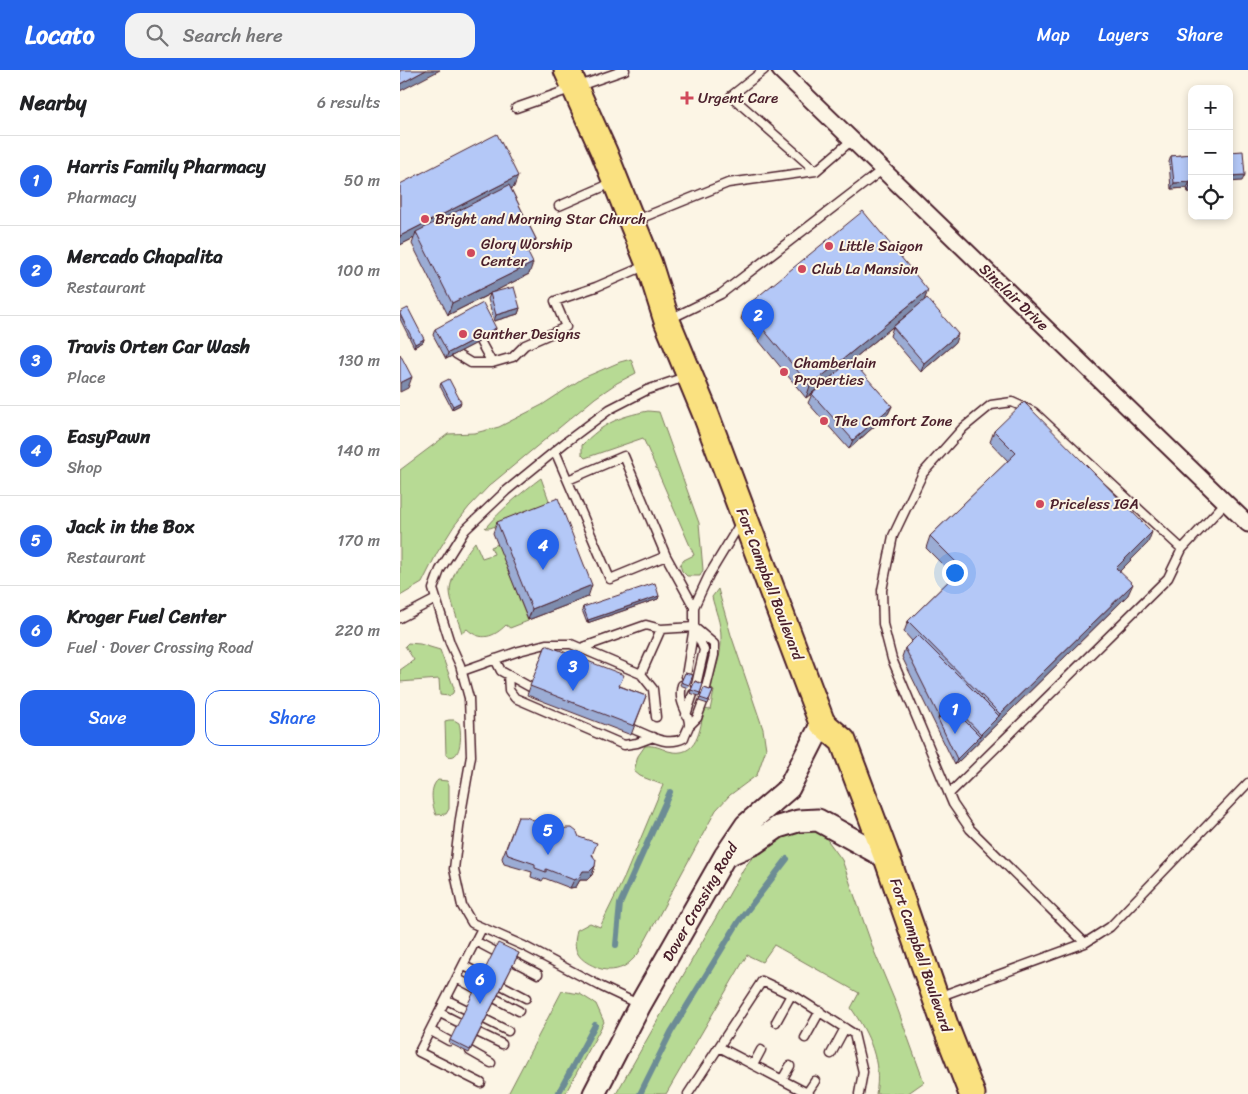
<!DOCTYPE html>
<html lang="en">
<head>
<meta charset="utf-8">
<style>
  body { margin:0; font-family:Sriracha,sans-serif; background:#f2f2f2; color:#202124 }
  .controls { position:absolute; right:15px; top:15px; display:grid; overflow:hidden; border-radius:10px; box-shadow:0 2px 8px #0003 }
  .controls button { width:45px; height:45px; display:grid; place-items:center; padding:0; border:0; border-bottom:1px solid #e0e0e0; background:#fff; color:#202124; font:25px sans-serif }
  .you { position:absolute; left:554px; top:502px; width:18px; height:18px; margin:-12px; border:4px solid #fff; border-radius:50%; background:#1a73e8; box-shadow:0 0 0 8px #1a73e833 }
  .badge { display:grid; place-items:center; width:32px; height:32px; border-radius:50%; background:#2563eb; color:#fff; font-size:16px; font-weight:700 }
  .pin { position:absolute; translate:-50% -41px; filter:drop-shadow(0 1px 2px #0008) }
  .pin::after { content:''; position:absolute; top:26px; width:18px; height:15px; background:inherit; clip-path:polygon(0 0,100% 0,50% 100%) }
  .list { margin:0; padding:0; list-style:none }
  h2 { display:flex; justify-content:space-between; align-items:center; height:65px; margin:0; padding:0 20px; font-size:21px }
  h2 small { font-size:16px; font-weight:400; color:#757577 }
  .list li { display:grid; grid-template-columns:32px 1fr auto; gap:15px; align-items:center; box-sizing:border-box; height:90px; padding:0 20px; border-top:1px solid #e0e0e0 }
  .list b { display:block; font-size:19px; white-space:nowrap }
  .list p { margin:0; font-size:16px; white-space:nowrap; color:#757577 }
  .list em { font-size:16px; font-style:normal; color:#757577 }
  .actions { display:flex; gap:10px; padding:15px 20px }
  .actions a { flex:1; padding:11px 0; border:1px solid #2563eb; border-radius:15px; text-align:center; font-size:18px; color:#2563eb }
  .actions .main { background:#2563eb; color:#fff }
  .icon { flex:none; width:28px; height:28px; fill:none; stroke:currentColor; stroke-width:2; stroke-linecap:round; stroke-linejoin:round }
  .map { position:relative; flex:none; width:848px; height:1024px; overflow:hidden }
  header { display:flex; align-items:center; gap:30px; box-sizing:border-box; height:70px; padding:0 25px; background:#2563eb; color:#fff }
  header strong { font-size:24px }
  nav { display:flex; gap:28px; margin-inline-start:auto; font-size:18px }
  .search { width:350px; height:45px; background:#f2f2f2; display:flex; align-items:center; gap:12px; box-sizing:border-box; padding:0 18px; border-radius:15px; color:#757577; font-size:19px }
  main { display:flex }
  aside { flex:1; background:#fff }
  .map>svg:first-child { display:block }
</style>
</head>
<body>
<header>
<strong>Locato</strong>
<div class="search"><svg class="icon" aria-label="search" viewBox="0 0 24 24"><circle cx="10" cy="10" r="6"/><path d="M15 15l6 6"/></svg>Search here</div>
<nav><a>Map</a><a>Layers</a><a>Share</a></nav>
</header>
<main>
<aside>
<h2>Nearby<small>6 results</small></h2>
<ul class="list">
<li><span class="badge">1</span><div><b>Harris Family Pharmacy</b><p>Pharmacy</p></div><em>50 m</em></li>
<li><span class="badge">2</span><div><b>Mercado Chapalita</b><p>Restaurant</p></div><em>100 m</em></li>
<li><span class="badge">3</span><div><b>Travis Orten Car Wash</b><p>Place</p></div><em>130 m</em></li>
<li><span class="badge">4</span><div><b>EasyPawn</b><p>Shop</p></div><em>140 m</em></li>
<li><span class="badge">5</span><div><b>Jack in the Box</b><p>Restaurant</p></div><em>170 m</em></li>
<li><span class="badge">6</span><div><b>Kroger Fuel Center</b><p>Fuel · Dover Crossing Road</p></div><em>220 m</em></li>
</ul>
<div class="actions"><a class="main">Save</a><a>Share</a></div>
</aside>
<div class="map">
<svg width="848" height="1024" viewBox="0 0 848 1024">
  <rect width="100%" height="100%" fill="#fcf5e5"/>
  <filter id="ink" filterUnits="userSpaceOnUse"><feTurbulence type="fractalNoise" baseFrequency=".02" numOctaves="2"/><feDisplacementMap in="SourceGraphic" scale="10" xChannelSelector="R" yChannelSelector="G"/><feConvolveMatrix kernelMatrix="1 2 1 2 8 2 1 2 1" color-interpolation-filters="sRGB"/></filter>
  <g filter="url(#ink)">
    <!-- green -->
    <path fill="#b7da94" stroke="#807c60" d="M231,289L236,303L217,313L195,328L89,416L69,437L54,456L37,483L22,513L0,526V400L48,364L75,363L99,357L142,335L183,308L220,292Z
      M248,341L259,342L299,453L303,500L300,506H287L282,501L280,495L284,490L294,485L243,368L185,388L182,385V375C204,353 218,347 248,341Z
      M141,408L151,436L90,458H85C102,439 121,423 141,408Z
      M75,472L82,488L94,484L91,477L98,474L128,551L110,558L106,555C94,567 81,572 67,559L62,563C59,553 50,530 50,521C50,506 66,483 75,472Z
      M318,519L331,565L363,659L366,679L357,705L330,725L316,740L238,884C233,889 229,894 223,897C214,901 204,901 196,897C177,889 172,880 177,860L190,853L200,857L225,806L263,715L240,706L234,701L238,686L245,676C255,675 260,678 268,681C298,689 300,659 304,639L310,640L314,621L310,617C315,601 322,584 321,567C321,553 315,540 312,527Z
      M8,573L20,574L40,580L54,618L53,623L49,626L40,625L39,609L0,612V600L14,590L5,576Z
      M49,650H54L59,653C62,662 62,694 46,685L45,651Z
      M38,710L47,711L49,715V739L46,744L36,745C32,735 29,717 38,710Z
      M412,759L423,764L442,790L474,881L494,929L524,1012L507,1024H476C482,992 469,964 451,938L459,923L374,875L362,892L347,885L266,1024H216L344,798L359,779L388,761Z
      M162,921L180,924L196,934L204,952L165,1024H108Z"/>
    <g fill="none" stroke-linecap="round" stroke-linejoin="round">
      <!-- stream -->
      <path stroke="#6c8c95" stroke-width="6" d="M216,875L220,834L270,722
        M158,1024L195,955
        M240,1024L271,962L339,851L387,789"/>
      <!-- service casing -->
      <g stroke="#4a1f2b" stroke-width="11">
        <path id="service" d="M364,0L331,26L416,101
          M116,38L225,0
          M159,136L212,113
          M234,151L328,113L416,101L452,70
          M270,249L321,224L482,100
          M80,271L92,293L113,287L125,275L166,257L155,231L196,217L247,195
          M56,284L71,293H92
          M155,381L210,509L266,486L224,386L168,410
          M266,486L294,537V557L286,606
          M294,537L309,505L341,452
          M0,548L36,529
          M295,559L304,580L296,615
          M181,578L246,555L261,559L294,557L314,574V585L305,622
          M95,589L101,601L130,617
          M62,601L119,581L146,574H171L241,604L253,619L256,647
          M241,604L261,559
          M108,605L109,620L115,628L224,675L237,673L253,667
          M286,645L293,624
          M289,656L297,648L303,632
          M233,659C250,666 267,677 284,668C285,664 288,659 289,656C290,642 277,634 282,615
          M549,724L768,508L782,479L826,432
          M77,872L94,881
          M685,873L570,759L553,734L492,589L483,554L482,520L493,466L523,403L563,358L591,335L612,332L634,342L782,479
          M115,892L138,904
          M64,896L82,905
          M58,909L75,918
          M103,916L126,928
          M538,927L685,873L710,857L848,713
          M96,929L119,941
          M47,930L65,939
          M238,934L202,917L124,876L72,853L62,836L54,799L60,749L71,686L69,628L60,595L50,573L33,519L40,500L65,460L106,421L166,372L210,339L247,320L285,307
          M40,943L58,952
          M86,950L108,961
          M376,952L391,925
          M31,961L49,971
          M79,963L102,974
          M405,968L420,941
          M319,977L409,1024
          M70,981L91,993
          M431,984L445,958
          M353,995L361,980
          M382,1010L390,996
          M81,1013L19,982L82,858
          M407,1023L415,1011
          M288,1024L362,911L396,927L454,964L463,1002L459,1024"/>
      </g>
      <!-- minor casing -->
      <g stroke="#4a1f2b" stroke-width="19">
        <path id="minor" d="M380,0L848,454"/>
      </g>
      <!-- secondary casing -->
      <g stroke="#4a1f2b" stroke-width="25">
        <path id="secondary" d="M325,786L355,773L378,757L398,751L418,750L487,788
          M194,1024L240,935L325,786L346,755L389,718L422,653"/>
      </g>
      <!-- trunk casing -->
      <g stroke="#4a1f2b" stroke-width="29">
        <path id="trunk" d="M167,0L204,82L232,152L249,194L267,251L306,345L422,653L443,671L487,788L545,955L572,1024"/>
      </g>
      <!-- service -->
      <use href="#service" stroke="#fcf5e5" stroke-width="8"/>
      <!-- minor -->
      <use href="#minor" stroke="#fcf5e5" stroke-width="15"/>
      <!-- secondary -->
      <use href="#secondary" stroke="#fcf5e5" stroke-width="21"/>
      <!-- trunk -->
      <use href="#trunk" stroke="#fae180" stroke-width="25"/>
    </g>
    <!-- wall -->
    <path fill="#9bacd4" stroke="#4a1f2b" d="M792,84V122H788L787,118L771,119L769,92L771,86Z
      M0,114L114,117L111,119L136,169L132,180L127,182L129,204L91,223L120,238L118,244L94,251L88,229L90,224L48,245L12,174L14,168L0,175Z
      M528,220L524,230L555,273L521,302L490,266L493,257L511,242L451,291L492,336L488,344L449,379L408,333L412,324L432,306L406,328L341,249L345,237Z
      M0,242L24,269L23,272L14,277L0,249Z
      M96,258L94,264L46,289L33,265L35,259Z
      M41,313L60,335L52,339L40,316Z
      M594,361L748,473L720,501L728,525L555,695L502,587L505,578L512,571L504,562L508,551L554,506L526,478L530,466L608,391L590,372Z
      M97,452L188,527L128,550L93,463Z
      M259,526L258,529L187,553L182,540L183,537Z
      M146,575L220,616L246,626L231,665L127,625Z
      M285,603L293,605L288,618L280,615Z
      M295,611L303,614L299,626L290,623Z
      M304,618L313,621L308,634L299,631Z
      M118,747L179,767L193,785L195,796L192,805L187,810H180L176,817L170,818L144,808L142,811L131,807L132,802L104,794L102,788Z
      M119,883L69,983L49,973L50,970Z"/>
    <!-- shaded-wall -->
    <path fill="#7e8cad" stroke="#4a1f2b" d="M26,0H40L0,21V14Z
      M845,105L842,111L829,112V106Z
      M118,106L114,117L18,166L16,162L14,168L0,175V166Z
      M790,112L787,118L771,119L774,113Z
      M790,116H792V122H788Z
      M136,169L132,180L119,186L124,175Z
      M133,193L129,204L48,245L52,233Z
      M528,220L524,231L406,328L410,316Z
      M120,238L118,244L94,251L96,245Z
      M96,258L94,264L46,289L48,283Z
      M558,264L555,273L521,302L524,293Z
      M24,269L23,272L14,277L15,274Z
      M12,307L8,318L0,322V313Z
      M61,332L60,335L52,339L53,336Z
      M492,336L488,344L449,379L453,370Z
      M752,462L748,473L712,509L716,498Z
      M733,514L728,525L555,695L557,689L580,666L581,664L599,646L600,644Z
      M192,515L188,527L128,550L132,539Z
      M259,526L258,529L187,553L188,550Z
      M552,634L549,643L538,649L539,646Z
      M195,796L192,805L187,810H180L176,817L170,818L174,810L183,801Z"/>
    <!-- building -->
    <path fill="#b4c8f7" stroke="#4a1f2b" d="M0,0H26L0,14Z
      M97,64L118,106L0,166V114Z
      M843,81L845,105L829,106V82Z
      M792,84V116H790V112L774,113L771,86Z
      M109,115L136,169L124,175L133,193L52,233L16,162Z
      M463,141L528,220L410,316L345,237Z
      M114,217L120,238L96,245L90,223Z
      M527,228L558,264L524,293L493,257Z
      M83,233L96,258L48,283L35,259Z
      M8,238L24,269L15,274L0,244V242Z
      M0,284L12,307L0,313Z
      M451,290L492,336L453,370L412,324Z
      M49,309L61,332L53,336L41,313Z
      M624,332L752,462L716,498L733,514L600,644L508,551L562,498L530,466L616,383L594,361Z
      M158,428L192,515L132,539L97,452Z
      M255,513L259,526L188,550L183,537Z
      M518,565L599,646L581,664L552,634L539,646L505,578Z
      M146,575L224,605L219,616L246,626L234,656L130,616Z
      M285,603L293,605L289,615L281,612Z
      M295,611L303,614L300,623L291,620Z
      M304,618L313,621L309,631L300,628Z
      M551,637L580,666L557,689L538,649Z
      M118,747H126L161,761L166,758H172L177,762L179,767L197,773L192,785L196,790L195,796L190,801H183L179,808L174,810L146,799V802L135,798V794L108,785L106,779Z
      M98,873L119,883L70,980L50,970Z"/>
  </g>
  <!-- markers -->
  <g fill="#d1495b" stroke="#fcf5e5" stroke-width="2">
    <path d="M284.5 20.5h5v5h5v5h-5v5h-5v-5h-5v-5h5z"/>
    <circle cx="25" cy="149" r="5"/>
    <circle cx="429" cy="176" r="5"/>
    <circle cx="71" cy="183" r="5"/>
    <circle cx="402" cy="199" r="5"/>
    <circle cx="63" cy="264" r="5"/>
    <circle cx="384" cy="302" r="5"/>
    <circle cx="424" cy="351" r="5"/>
    <circle cx="640" cy="434" r="5"/>
  </g>
  <g text-anchor="middle" stroke-width="4" stroke-linejoin="round" paint-order="stroke">
    <!-- poi labels -->
    <g font-size="15" fill="#4a1f2b" stroke="#fcf5e5" text-anchor="start">
      <text x="298" y="33">Urgent Care</text>
      <text x="35" y="154">Bright and Morning Star Church</text>
      <text x="81" y="179">Glory Worship<tspan x="81" dy="17">Center</tspan></text>
      <text x="439" y="181">Little Saigon</text>
      <text x="412" y="204">Club La Mansion</text>
      <text x="73" y="269">Gunther Designs</text>
      <text x="394" y="298">Chamberlain<tspan x="394" dy="17">Properties</tspan></text>
      <text x="434" y="356">The Comfort Zone</text>
      <text x="650" y="439">Priceless IGA</text>
    </g>
    <!-- street labels -->
    <g font-size="15" fill="#4a1f2b" stroke="#fcf5e5">
      <text transform="translate(614 227) rotate(44)" y="5">Sinclair Drive</text>
      <text transform="translate(370 514) rotate(69)" y="5">Fort Campbell Boulevard</text>
      <text transform="translate(300 832) rotate(-60)" y="5">Dover Crossing Road</text>
      <text transform="translate(521 885) rotate(71)" y="5">Fort Campbell Boulevard</text>
    </g>
  </g>
</svg>
<div class="controls">
<button>+</button>
<button>−</button>
<button><svg class="icon" aria-label="locate" viewBox="0 0 24 24"><circle cx="12" cy="12" r="6"/><path d="M12 2v4M12 18v4M2 12h4M18 12h4"/></svg></button>
</div>
<div class="you"></div>
<div class="pin badge" style="left:555px;top:664px">1</div>
<div class="pin badge" style="left:358px;top:270px">2</div>
<div class="pin badge" style="left:173px;top:621px">3</div>
<div class="pin badge" style="left:143px;top:500px">4</div>
<div class="pin badge" style="left:148px;top:785px">5</div>
<div class="pin badge" style="left:80px;top:934px">6</div>
</div>
</main>
</body>
</html>
